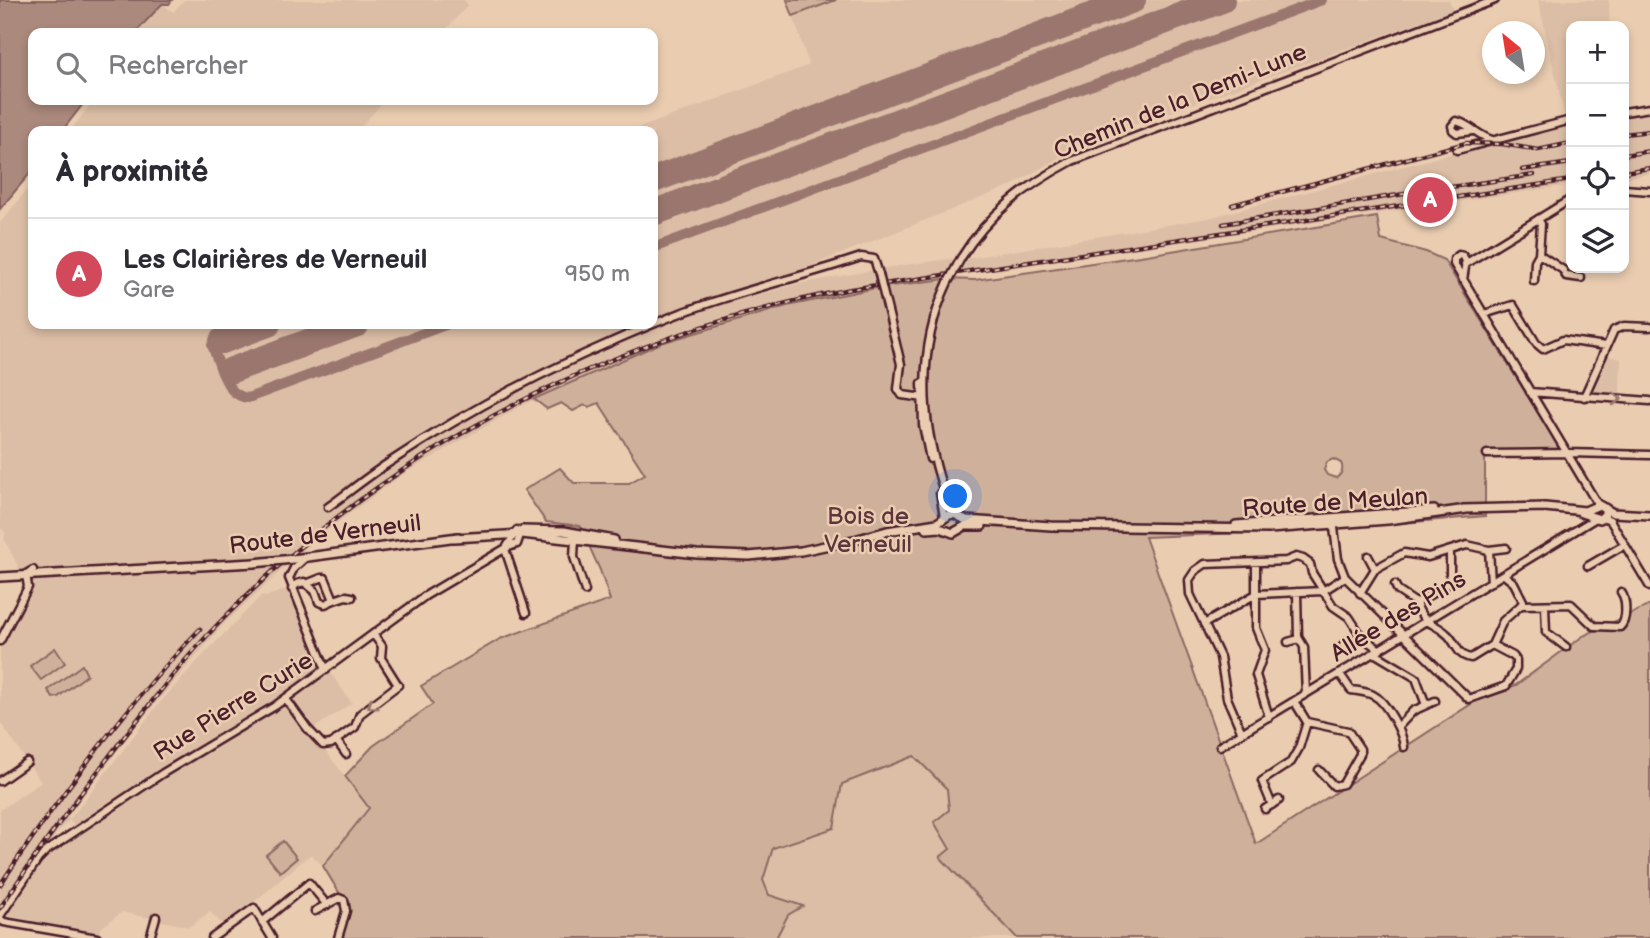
<!DOCTYPE html>
<html lang="fr">
<head>
<meta charset="utf-8">
<style>
  body { margin:0; font-family:"Balsamiq Sans",sans-serif; background:#f7f7f7; color:#2b2b33 }
  .controls { position:absolute; right:21px; top:21px; display:grid; overflow:hidden; border-radius:14px; box-shadow:0 4px 10px #0003 }
  .controls button { width:63px; height:63px; display:grid; place-items:center; padding:0; border:0; border-bottom:2px solid #e1e1e2; background:#fff; color:#2b2b33; font:35px sans-serif }
  .compass { position:absolute; left:1482px; top:21px; width:63px; height:63px; border-radius:50%; background:#fff; box-shadow:0 4px 10px #0003; rotate:330deg }
  .you { position:absolute; left:956px; top:497px; width:24px; height:24px; margin:-18px; border:5px solid #fff; border-radius:50%; background:#1a73e8; box-shadow:0 0 0 10px #1a73e833 }
  .badge { display:grid; place-items:center; width:46px; height:46px; border-radius:50%; background:#d1495b; color:#fff; font-size:23px; font-weight:700 }
  .pin { position:absolute; translate:-50% -50%; border:4px solid #fff; box-shadow:0 2px 7px #0006 }
  .list { margin:0; padding:0; list-style:none }
  h2 { display:flex; justify-content:space-between; align-items:center; height:91px; margin:0; padding:0 28px; font-size:30px }
  h2 small { font-size:23px; font-weight:400; color:#7c7c81 }
  .list li { display:grid; grid-template-columns:46px 1fr auto; gap:21px; align-items:center; box-sizing:border-box; height:112px; padding:0 28px; border-top:2px solid #e1e1e2 }
  .list b { display:block; font-size:26px; white-space:nowrap }
  .list p { margin:0; font-size:23px; white-space:nowrap; color:#7c7c81 }
  .list em { font-size:23px; font-style:normal; color:#7c7c81 }
  .icon { flex:none; width:38px; height:38px; fill:none; stroke:currentColor; stroke-width:2; stroke-linecap:round; stroke-linejoin:round }
  .map { position:relative; flex:none; width:1650px; height:938px; overflow:hidden }
  .search { position:absolute; background:#fff; box-shadow:0 4px 10px #0003; left:28px; top:28px; width:630px; height:77px; display:flex; align-items:center; gap:18px; box-sizing:border-box; padding:0 24px; border-radius:14px; color:#7c7c81; font-size:26px }
  .panel { position:absolute; background:#fff; box-shadow:0 4px 10px #0003; left:28px; top:126px; width:630px; height:203px; border-radius:14px }
  .map>svg:first-child { display:block }
</style>
</head>
<body>
<div class="map">
<svg width="1650" height="938" viewBox="0 0 1650 938">
  <rect width="100%" height="100%" fill="#eacdb1"/>
  <filter id="ink" filterUnits="userSpaceOnUse"><feTurbulence type="fractalNoise" baseFrequency=".0143" numOctaves="2"/><feDisplacementMap in="SourceGraphic" scale="14" xChannelSelector="R" yChannelSelector="G"/><feConvolveMatrix kernelMatrix="1 2 1 2 8 2 1 2 1" color-interpolation-filters="sRGB"/></filter>
  <g filter="url(#ink)">
    <!-- built -->
    <path fill="#dcbea6" d="M184,0H464L468,5L443,33H135L162,4L173,12Z
      M836,0H1449L1453,10L1080,145L1013,185L771,282L653,322V131H631L809,65L793,16Z
      M1538,0H1608L1609,2L1610,26H1571V117L1565,118Z
      M94,100H385L357,131H70Z
      M1650,110V174L1624,178V114Z
      M1571,122V185L955,275L964,259L1208,218Z
      M33,182V324H101V331L121,324H646L526,380L479,405L397,455L347,496L393,463L447,428L504,396L597,351L676,319L724,303L798,284L890,267L956,258L945,279L876,288L787,306L661,343L615,362L521,406L402,475L316,538L224,624L136,726L67,817L70,819L156,707L203,655L262,595L265,597L287,589L320,664L319,671L266,708L183,756L75,826L69,820L41,850L0,912V856L2,854L0,851V810L41,782L0,722V645L5,641L26,590L17,564L4,539L5,532L0,528V223Z
      M1604,355L1621,359L1620,396H1601L1593,390L1592,385Z
      M329,671L352,703L310,731L369,807L323,866L311,854L253,903L223,925L210,912L189,927L122,912L101,928L99,935L4,915L40,860L162,777L280,709Z
      M914,756L947,789L950,810V849L940,858L1017,938H776L788,915L802,907L769,896L763,880L773,848L834,828L842,784Z"/>
    <!-- green -->
    <path fill="#cfb19b" stroke="#8c6863" stroke-width="2" fill-rule="evenodd" d="M787,0H836L793,16Z
      M1377,217L1381,240L1426,252L1444,260L1562,452L1485,453V516L1318,530L1145,537L1256,844L1482,697L1516,685L1583,636L1650,605V938H1017L940,857L950,849L934,822L949,810L947,789L914,756L842,784L834,828L773,848L763,880L769,895L803,906L788,915L776,938H340L349,909L323,866L369,808L345,776L373,746L433,704L421,686L500,639L610,600L600,570L580,526L546,522L524,490L560,468L574,483H629L645,474L599,403L589,407L585,405L573,411L561,403L547,409L534,399L661,343L787,306L876,288L945,279L975,280L1147,255ZM1333,459L1341,463C1344,469 1342,474 1336,478L1327,475L1324,470L1327,462Z
      M55,648L65,663L41,680L30,666Z
      M82,665L87,675L58,697L53,698L48,690Z
      M283,841L297,858L280,872L266,855Z"/>
    <!-- water -->
    <path fill="#ab897c" stroke="#845f5c" stroke-width="2" d="M0,0H172L169,4H162L135,33H33V100H86L62,131H33V170L0,209Z"/>
    <g fill="none" stroke-linecap="round" stroke-linejoin="round">
      <!-- taxiway -->
      <path stroke="#9a766e" stroke-width="10" d="M653,248L1322,0
        M222,341L212,345L222,373
        M232,370L222,373C228,386 233,396 248,398L448,324"/>
      <!-- runway -->
      <path stroke="#9a766e" stroke-width="26" d="M653,180L1133,0
        M653,213L1222,0
        M222,341L268,324
        M232,370L357,324"/>
      <!-- minor casing -->
      <g stroke="#4a1f2b" stroke-width="11">
        <path id="minor" d="M1624,112L1650,108
          M1473,131L1457,133L1453,130L1452,126L1456,121C1468,123 1478,136 1492,140
          M1457,150L1571,120
          M1624,189L1650,191
          M1538,219L1541,224L1539,254L1563,270L1566,276L1581,278
          M961,258C988,214 1027,185 1072,161L1495,0
          M1465,264L1571,199
          M1463,280L1466,261L1463,256L1459,255L1454,259V264L1598,505
          M1534,281L1535,261L1539,254
          M948,282C918,346 920,413 940,479C944,491 946,506 955,514
          M882,287L901,364L898,389L902,395L924,398
          M1484,314L1513,305L1536,343L1543,349L1563,340L1606,346
          M922,383L923,425L930,459
          M1530,392L1650,401
          M1584,397L1614,330L1624,326L1650,327
          M1487,454L1569,453L1650,455
          M940,493L944,517
          M328,507C350,491 371,474 393,460C480,402 575,355 673,316C734,292 799,278 861,257L874,259L879,274
          M1603,517L1610,520L1650,587
          M1333,520L1338,559L1345,577L1469,699L1506,686L1516,669V660L1513,656L1492,645
          M573,536L575,539L574,557L585,591
          M506,548L517,530
          M505,549L526,613
          M1489,550L1491,582
          M1450,551V580L1448,584L1416,603C1424,627 1434,621 1448,635C1457,644 1457,656 1471,658L1492,645L1503,621L1521,605L1523,601L1514,583L1504,575
          M1368,556L1375,569
          M306,557L294,568L289,578L326,670
          M1256,563V628L1265,650L1256,675L1269,717
          M1588,566L1624,545
          M1395,585L1398,591L1416,603
          M292,589L297,584L304,582L315,591L319,602L325,604L334,600L325,578H321L306,584
          M1297,592L1298,637L1304,647L1306,694
          M1360,593L1375,569L1404,553L1428,557L1467,545L1489,550L1506,548
          M334,600L346,596L352,597
          M1521,605L1571,604L1594,626L1620,627C1627,621 1627,600 1621,592
          M1545,605L1546,632L1566,647
          M1204,624L1256,594L1323,591L1345,577
          M0,641L28,587L26,574L33,570
          M1288,642L1299,639
          M1343,645L1346,647L1362,637
          M1374,653L1416,678L1426,705
          M1340,674L1351,690C1358,691 1367,692 1373,695C1386,701 1403,733 1404,747
          M286,699L307,728L323,745L331,744L355,727L360,714L398,685L381,658L382,646L373,634
          M1307,722L1348,731L1360,749V754L1343,784L1334,786L1319,770
          M1398,727L1413,711L1435,701
          M1242,733L1227,698L1220,657L1190,594L1189,580L1195,571L1205,564L1286,561L1296,557L1303,559L1310,564L1312,573L1333,606L1349,617L1362,637L1380,650
          M336,740L346,754
          M1220,746L1596,518
          M0,781L27,762
          M1272,805L1262,781L1291,762L1299,748L1307,722L1294,701
          M1265,809L1279,800
          M315,911L339,898L344,900L346,911L338,938
          M0,916L38,859L46,851L163,773L275,706L425,596L506,548L517,544L521,532
          M0,919L4,922L97,938
          M262,922L309,883L327,905
          M150,938L156,917
          M212,938L254,908L272,938"/>
      </g>
      <!-- major casing -->
      <g stroke="#4a1f2b" stroke-width="12">
        <path id="major" d="M1463,509L1545,507L1585,511L1599,505L1613,513L1650,515
          M1581,513L1600,519L1605,514V508
          M1236,525L1434,510
          M927,529L940,528L953,533L965,526H982
          M522,530L564,531L614,540
          M454,538L522,534L697,554L749,556L801,551L853,540
          M851,541L887,531L937,523L952,513L966,520L1051,526L1269,529L1388,520L1467,509
          M293,559L458,537
          M0,577L254,563"/>
      </g>
      <!-- minor -->
      <use href="#minor" stroke="#eacdb1" stroke-width="6"/>
      <!-- major -->
      <use href="#major" stroke="#eacdb1" stroke-width="7"/>
      <!-- rail casing -->
      <g stroke="#4a1f2b" stroke-width="4.5">
        <path id="rail" d="M1624,134L1650,131
          M1624,155L1650,151
          M1522,170L1571,163
          M1624,172L1650,168
          M1232,205L1466,143L1502,144L1538,150L1571,143
          M1223,224L1410,193L1534,175
          M0,885C60,795 125,707 200,629
          M0,908C44,842 90,780 139,718C168,681 197,644 231,611C399,442 618,334 851,289L1571,180"/>
      </g>
      <!-- rail -->
      <use href="#rail" stroke="#eacdb1" stroke-width="2" stroke-dasharray="5" stroke-linecap="butt"/>
      <!-- minor-bridge casing -->
      <g stroke="#4a1f2b" stroke-width="11" stroke-linecap="butt">
        <path id="minor-bridge" d="M879,274L882,287
          M948,282L961,258"/>
      </g>
      <!-- major-bridge casing -->
      <g stroke="#4a1f2b" stroke-width="12" stroke-linecap="butt">
        <path id="major-bridge" d="M254,563L293,559"/>
      </g>
      <!-- minor-bridge -->
      <use href="#minor-bridge" stroke="#eacdb1" stroke-width="6"/>
      <!-- major-bridge -->
      <use href="#major-bridge" stroke="#eacdb1" stroke-width="7"/>
    </g>
    <!-- one-way arrows -->
    <defs><path id="oneway-chevron" d="M-2-3.5L2.5 0L-2 3.5" fill="none" stroke-width="1.6" stroke-linecap="round" stroke-linejoin="round" transform="scale(1.75)"/></defs>
    <g stroke="#9a766e">
      <use href="#oneway-chevron" transform="translate(1617 399) rotate(3)"/>
      <use href="#oneway-chevron" transform="translate(372 705) rotate(145)"/>
    </g>
  </g>
  <g text-anchor="middle" stroke-width="5" stroke-linejoin="round" paint-order="stroke">
    <!-- street labels -->
    <g font-size="24" fill="#4a1f2b" stroke="#eacdb1">
      <text transform="translate(1180 101) rotate(-22)" y="8">Chemin de la Demi-Lune</text>
      <text transform="translate(1335 502) rotate(-4)" y="8">Route de Meulan</text>
      <text transform="translate(325 534) rotate(-7)" y="8">Route de Verneuil</text>
      <text transform="translate(1398 616) rotate(-31)" y="8">Allée des Pins</text>
      <text transform="translate(233 706) rotate(-32)" y="8">Rue Pierre Curie</text>
    </g>
    <!-- park labels -->
    <g font-size="24" fill="#5e353c" stroke="#eacdb1">
      <text x="868" y="524">Bois de<tspan x="868" dy="28">Verneuil</tspan></text>
    </g>
  </g>
</svg>
<div class="controls">
<button>+</button>
<button>−</button>
<button><svg class="icon" aria-label="locate" viewBox="0 0 24 24"><circle cx="12" cy="12" r="6"/><path d="M12 2v4M12 18v4M2 12h4M18 12h4"/></svg></button>
<button><svg class="icon" aria-label="layers" viewBox="0 0 24 24"><path d="M12 4l9 5-9 5-9-5zM3 14l9 5 9-5"/></svg></button>
</div>
<svg class="compass" viewBox="-18 -18 36 36"><path d="M0-13l5 13h-10z" fill="#e53935"/><path d="M0 13l5-13h-10z" fill="#7c7c81"/></svg>
<div class="you"></div>
<div class="pin badge" style="left:1430px;top:200px">A</div>
<div class="search"><svg class="icon" aria-label="search" viewBox="0 0 24 24"><circle cx="10" cy="10" r="6"/><path d="M15 15l6 6"/></svg>Rechercher</div>
<section class="panel">
<h2>À proximité<small></small></h2>
<ul class="list">
<li><span class="badge">A</span><div><b>Les Clairières de Verneuil</b><p>Gare</p></div><em>950 m</em></li>
</ul>
</section>
</div>
</body>
</html>
